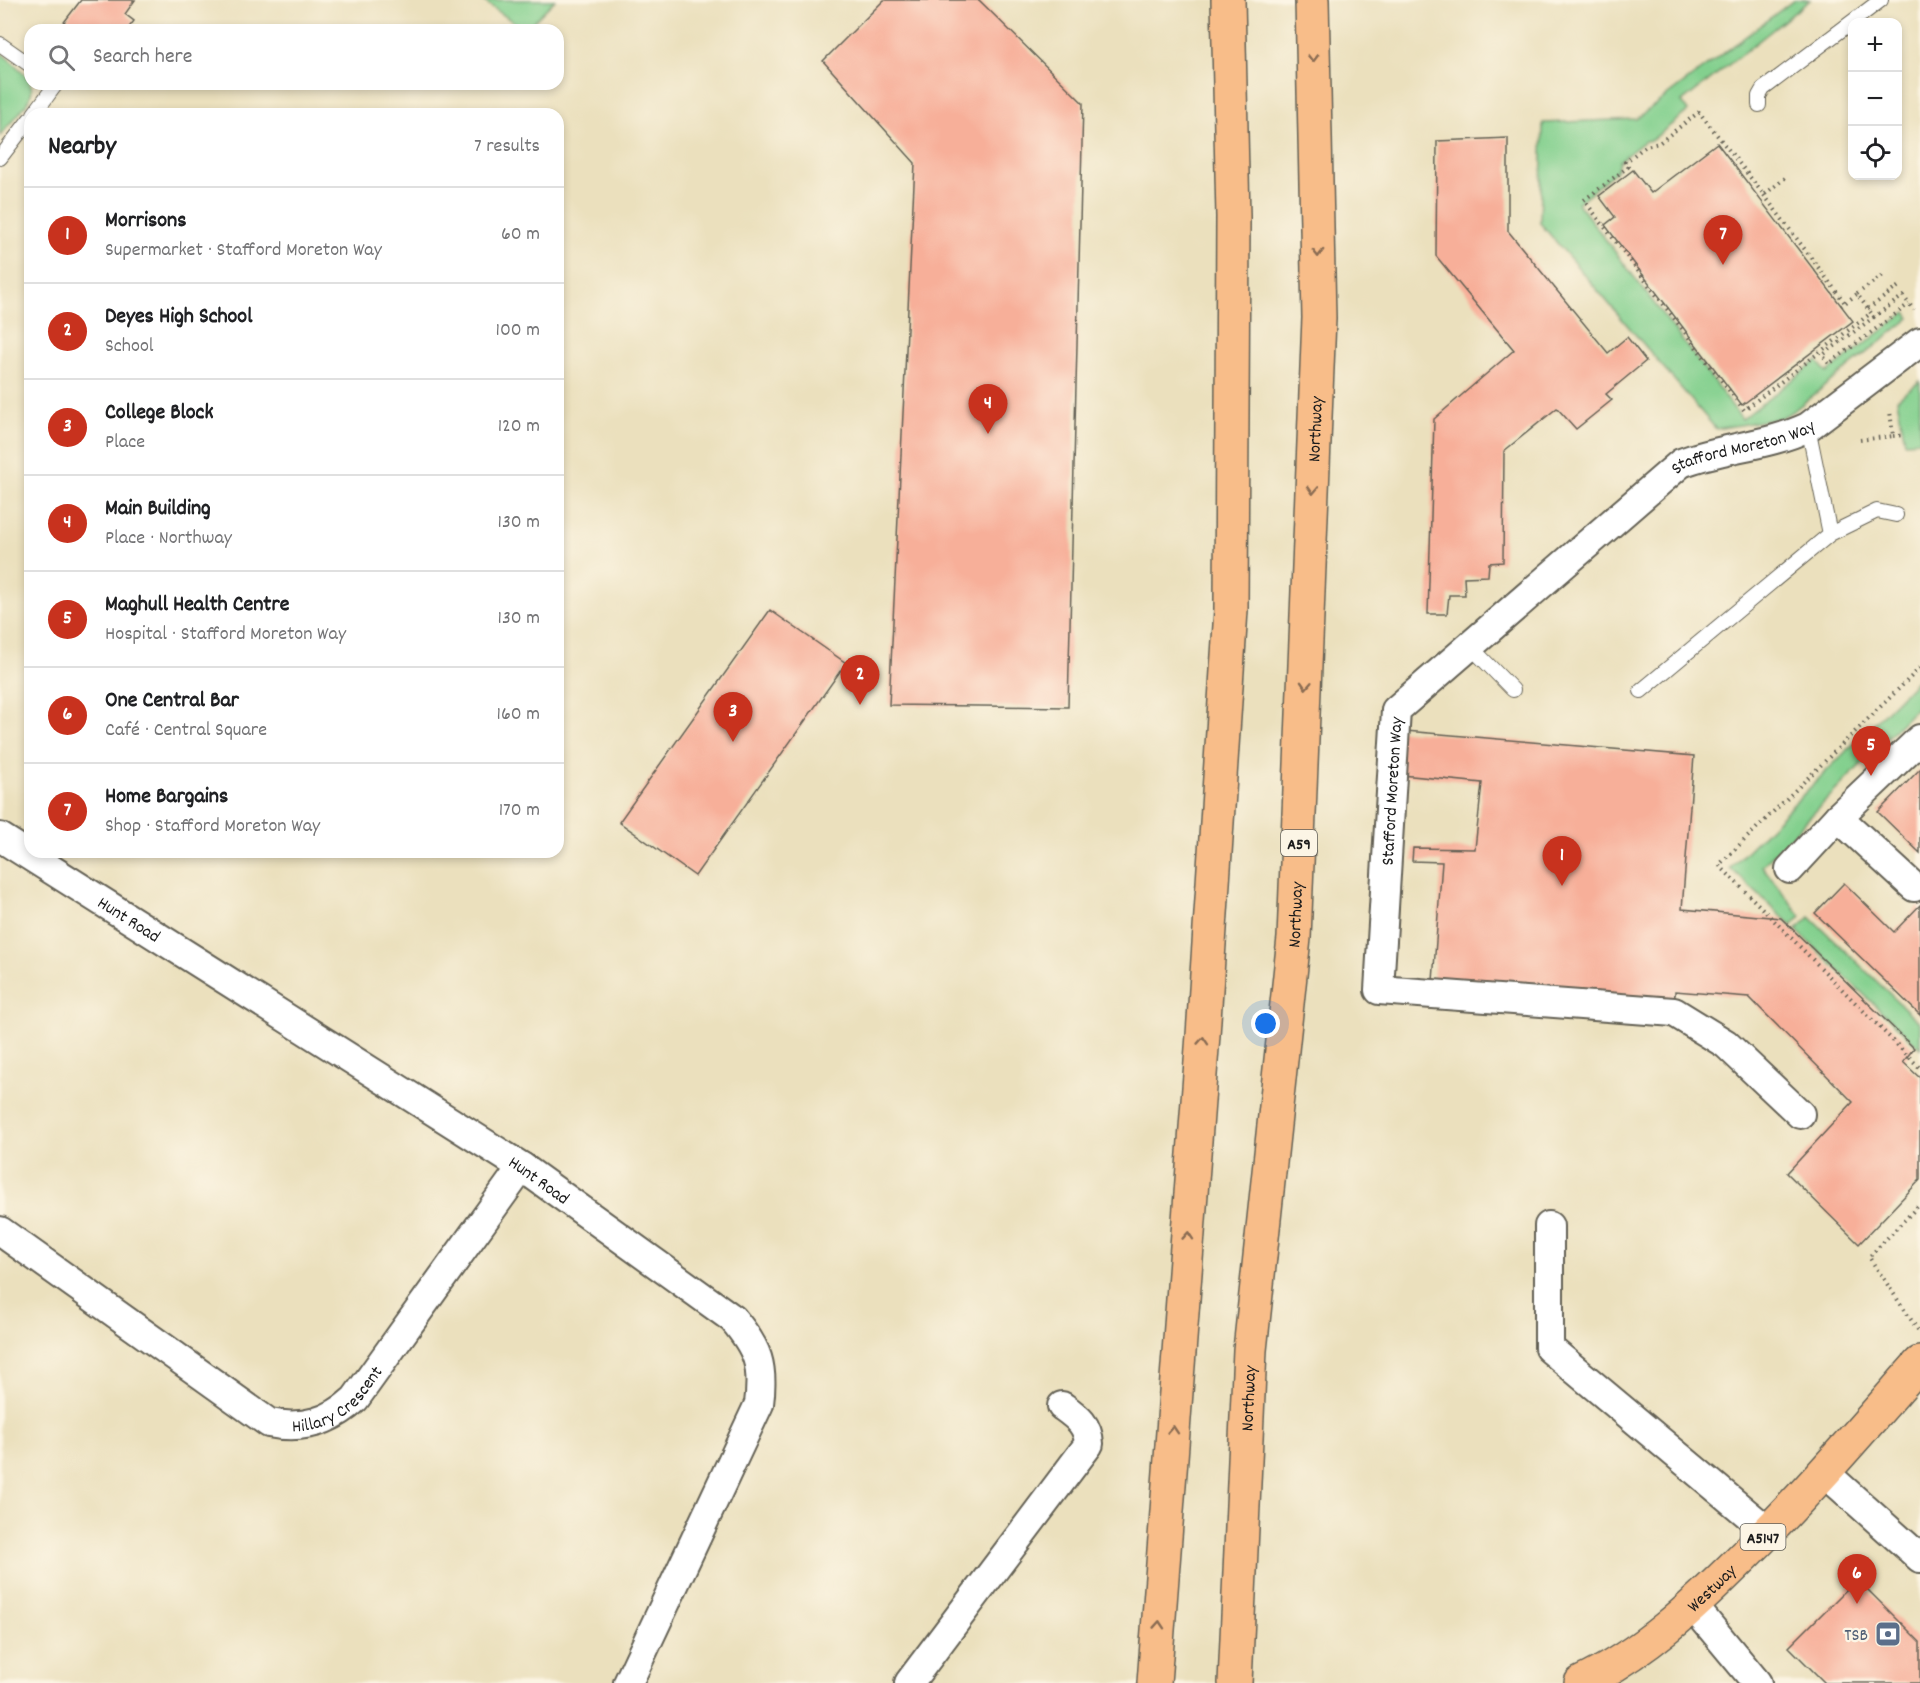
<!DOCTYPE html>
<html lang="en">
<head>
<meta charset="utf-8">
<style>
  body { margin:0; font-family:Dekko,sans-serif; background:#f2f2f2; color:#202124 }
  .controls { position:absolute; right:18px; top:18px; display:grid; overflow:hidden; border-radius:12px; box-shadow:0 3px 9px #0003 }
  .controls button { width:54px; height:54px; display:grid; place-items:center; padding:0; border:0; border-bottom:2px solid #e0e0e0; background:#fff; color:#202124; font:30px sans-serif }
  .you { position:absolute; left:1266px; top:1024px; width:21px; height:21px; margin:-15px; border:4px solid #fff; border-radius:50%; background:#1a73e8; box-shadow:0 0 0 9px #1a73e833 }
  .badge { display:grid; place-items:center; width:39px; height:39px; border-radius:50%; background:#c8321e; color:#fff; font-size:20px; font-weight:700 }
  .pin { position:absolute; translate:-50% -50px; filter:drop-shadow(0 2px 3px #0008) }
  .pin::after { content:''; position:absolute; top:32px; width:21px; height:18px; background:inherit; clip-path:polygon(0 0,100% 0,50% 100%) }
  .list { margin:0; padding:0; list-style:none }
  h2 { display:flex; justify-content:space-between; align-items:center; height:78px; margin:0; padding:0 24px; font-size:26px }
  h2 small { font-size:20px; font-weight:400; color:#757577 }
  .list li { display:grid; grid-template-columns:39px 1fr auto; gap:18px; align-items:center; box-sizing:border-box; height:96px; padding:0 24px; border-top:2px solid #e0e0e0 }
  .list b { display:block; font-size:22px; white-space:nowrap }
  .list p { margin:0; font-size:20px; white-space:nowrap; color:#757577 }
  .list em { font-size:20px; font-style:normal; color:#757577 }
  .icon { flex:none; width:33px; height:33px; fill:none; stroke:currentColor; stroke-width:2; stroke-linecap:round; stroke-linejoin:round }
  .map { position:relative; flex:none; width:1920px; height:1683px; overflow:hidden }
  .search { position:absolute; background:#fff; box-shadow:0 3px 9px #0003; left:24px; top:24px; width:540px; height:66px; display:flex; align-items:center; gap:15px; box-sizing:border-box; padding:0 21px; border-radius:18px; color:#757577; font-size:22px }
  .panel { position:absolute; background:#fff; box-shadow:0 3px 9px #0003; left:24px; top:108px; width:540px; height:750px; border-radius:18px }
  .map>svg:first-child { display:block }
</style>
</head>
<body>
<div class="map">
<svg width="1920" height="1683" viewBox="0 0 1920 1683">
  <rect width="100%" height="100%" fill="#fcf5e5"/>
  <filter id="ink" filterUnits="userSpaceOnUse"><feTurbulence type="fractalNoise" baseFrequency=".0167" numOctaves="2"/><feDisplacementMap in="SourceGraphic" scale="12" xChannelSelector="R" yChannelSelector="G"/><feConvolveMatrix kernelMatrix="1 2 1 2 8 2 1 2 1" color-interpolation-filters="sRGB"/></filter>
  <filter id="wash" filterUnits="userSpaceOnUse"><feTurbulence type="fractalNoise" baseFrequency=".008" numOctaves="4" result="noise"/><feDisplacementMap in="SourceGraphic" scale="24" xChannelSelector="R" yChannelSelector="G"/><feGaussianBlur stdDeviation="1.35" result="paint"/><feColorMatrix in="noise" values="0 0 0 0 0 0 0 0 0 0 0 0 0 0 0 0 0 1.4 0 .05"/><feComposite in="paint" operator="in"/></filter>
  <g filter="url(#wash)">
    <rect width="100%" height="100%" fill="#ebe0bd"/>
    <!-- green -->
    <path fill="#83d08e" stroke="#507655" stroke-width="1.5" d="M482,0H555L525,30Z
      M1794,0H1810L1682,102L1688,111L1652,140L1645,141L1619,161L1616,171L1578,203L1742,419L1817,361L1827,373L1906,312L1910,318L1792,412L1780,418L1716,429L1540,223L1543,123L1636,119Z
      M0,52C48,91 36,92 0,136Z
      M1920,381V441L1905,442L1897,399Z
      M1920,677V704L1762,866L1801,916L1792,926L1730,868Z
      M1810,917L1920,1023V1048L1796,930Z"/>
    <g id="blocks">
      <!-- building -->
      <path fill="#f7af99" d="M81,0H135L125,14L134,21L127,30H58Z
        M884,0H979L1083,103L1068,707L889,705L915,163L823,61Z
        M1508,138V231L1608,353L1627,337L1646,361L1606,394L1612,400L1576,429L1557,408L1504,451L1503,562L1489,563L1488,576L1464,577L1465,595H1449L1447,614H1428L1434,419L1514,350L1436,256L1437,141Z
        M1717,143L1853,321L1742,405L1605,225L1615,217L1599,196L1633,170L1651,193Z
        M770,610L846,663L695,876L619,822Z
        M1394,730L1694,756L1682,909L1781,918L1914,1048L1903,1062L1920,1078V1180L1859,1244L1787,1173L1853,1102L1749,997L1675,991L1674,1012L1432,994L1442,862L1412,861L1413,848L1475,849L1482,783L1392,774Z
        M1920,769V853L1878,812Z
        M1844,883L1894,932L1920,905V1015L1815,913Z
        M1857,1579L1920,1642V1683H1825L1789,1647Z"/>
    </g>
  </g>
  <g filter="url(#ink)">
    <use href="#blocks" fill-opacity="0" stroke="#646154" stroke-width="1.5"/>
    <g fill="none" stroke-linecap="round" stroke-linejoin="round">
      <!-- service casing -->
      <g stroke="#646154" stroke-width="16">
        <path id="service" d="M0,44L30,65
          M1759,105V96L1763,89L1881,0
          M34,114L56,84
          M0,158L30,119
          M1830,534L1877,511L1896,515
          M1470,646L1513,690
          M1641,691L1830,534L1808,427"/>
      </g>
      <!-- minor casing -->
      <g stroke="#646154" stroke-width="32">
        <g id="minor">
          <path d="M1838,817L1914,887"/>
          <path id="s1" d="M0,837L522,1167L733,1319C758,1349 764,1365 759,1404L628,1683"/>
          <path d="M1790,869L1838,817L1920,739"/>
          <path id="s2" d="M1800,1114L1726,1044L1674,1012L1379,990L1396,710L1681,463C1722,447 1768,446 1808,427L1920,342"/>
          <path d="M1549,1226V1348L1769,1532"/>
          <path id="s3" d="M0,1231L269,1423C303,1430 330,1422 355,1399L522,1167"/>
          <path d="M1824,1472L1920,1558"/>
          <path d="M1694,1607L1757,1683"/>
          <path d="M909,1683L1089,1444C1088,1424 1077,1417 1062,1406"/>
        </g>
      </g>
      <!-- primary casing -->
      <g stroke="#646154" stroke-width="36">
        <g id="primary">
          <path id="s4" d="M1581,1683C1643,1654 1694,1606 1742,1558C1805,1496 1862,1429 1920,1363"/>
        </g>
      </g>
      <!-- trunk casing -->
      <g stroke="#646154" stroke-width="36">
        <g id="trunk">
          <path d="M1154,1683L1203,1035L1231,610L1233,217L1228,0"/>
          <path id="s5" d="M1235,1683L1250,1350L1294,938L1319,318L1312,0"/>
        </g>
      </g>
      <!-- path -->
      <path stroke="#646154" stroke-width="4" stroke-dasharray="1.5 4.5" stroke-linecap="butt" d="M1785,178L1764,195L1699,112L1659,143L1646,146L1625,162L1628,167L1584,200L1744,410L1871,313
        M1764,195L1845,303
        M1857,294L1886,273
        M1841,306L1857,294L1874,317L1903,296L1914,310
        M1868,309L1899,286
        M1874,317L1823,355L1829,364L1909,304
        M1893,436L1905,435
        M1860,440L1893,436L1890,411
        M1920,668L1719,865L1920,1068
        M1918,1330L1869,1257L1920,1204"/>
      <!-- service -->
      <use href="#service" stroke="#fff" stroke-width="14"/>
      <!-- minor -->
      <use href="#minor" stroke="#fff" stroke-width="28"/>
      <!-- primary -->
      <use href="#primary" stroke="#f8bd89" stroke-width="33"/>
      <!-- trunk -->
      <use href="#trunk" stroke="#f8bd89" stroke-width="33"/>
    </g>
    <!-- one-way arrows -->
    <defs><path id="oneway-chevron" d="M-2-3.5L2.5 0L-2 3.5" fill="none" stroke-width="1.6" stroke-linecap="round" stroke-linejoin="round" transform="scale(1.5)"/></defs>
    <g stroke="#8a6c52">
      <use href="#oneway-chevron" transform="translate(1313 58) rotate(89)"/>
      <use href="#oneway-chevron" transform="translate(1318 253) rotate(89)"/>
      <use href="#oneway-chevron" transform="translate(1313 490) rotate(92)"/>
      <use href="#oneway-chevron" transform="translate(1306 685) rotate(93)"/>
      <use href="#oneway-chevron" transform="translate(1203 1041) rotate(-86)"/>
      <use href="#oneway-chevron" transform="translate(1188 1236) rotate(-86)"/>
      <use href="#oneway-chevron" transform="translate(1173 1430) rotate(-86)"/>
      <use href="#oneway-chevron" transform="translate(1159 1625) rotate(-86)"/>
    </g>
  </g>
  <!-- icons -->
  <defs>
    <g id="bank-square" transform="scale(1.35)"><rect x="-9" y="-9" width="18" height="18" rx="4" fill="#5c6f8a" stroke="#fcf5e5"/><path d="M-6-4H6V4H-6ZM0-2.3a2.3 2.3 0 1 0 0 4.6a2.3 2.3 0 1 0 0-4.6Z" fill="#fff"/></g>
  </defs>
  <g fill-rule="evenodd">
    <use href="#bank-square" x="1888" y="1634"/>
  </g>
  <g text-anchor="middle" stroke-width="4.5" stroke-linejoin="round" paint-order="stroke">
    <!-- shield labels -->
    <g fill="#fcf5e5" stroke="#5f5d58" stroke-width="1.5">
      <rect x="1281" y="830" width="36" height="26" rx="4.5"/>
      <rect x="1740.5" y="1524" width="45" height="26" rx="4.5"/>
    </g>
    <g font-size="16" font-weight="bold" fill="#1c1c1c">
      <text x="1299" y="849">A59</text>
      <text x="1763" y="1543">A5147</text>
    </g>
    <!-- street labels -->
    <g font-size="18" fill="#1c1c1c" stroke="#fcf5e5">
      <text dy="6" stroke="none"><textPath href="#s5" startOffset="1257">Northway</textPath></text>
      <text dy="6" stroke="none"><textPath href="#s2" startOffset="1180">Stafford Moreton Way</textPath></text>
      <text dy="6" stroke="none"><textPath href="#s2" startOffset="658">Stafford Moreton Way</textPath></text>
      <text dy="6" stroke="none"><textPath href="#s5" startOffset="771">Northway</textPath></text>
      <text dy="6" stroke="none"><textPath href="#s1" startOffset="153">Hunt Road</textPath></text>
      <text dy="6" stroke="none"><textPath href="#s1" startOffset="639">Hunt Road</textPath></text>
      <text dy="6" stroke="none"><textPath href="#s3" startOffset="408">Hillary Crescent</textPath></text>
      <text dy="6" stroke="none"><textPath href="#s5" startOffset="285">Northway</textPath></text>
      <text dy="6" stroke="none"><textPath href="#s4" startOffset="162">Westway</textPath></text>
    </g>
    <!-- service labels -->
    <g font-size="18" fill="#4e5e75" stroke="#fcf5e5" text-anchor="end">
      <text x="1868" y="1640">TSB</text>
    </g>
  </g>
</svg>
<div class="controls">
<button>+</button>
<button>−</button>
<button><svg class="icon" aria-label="locate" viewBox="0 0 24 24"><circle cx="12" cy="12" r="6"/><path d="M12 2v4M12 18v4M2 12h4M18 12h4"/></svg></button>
</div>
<div class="you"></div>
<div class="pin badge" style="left:1562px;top:886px">1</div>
<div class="pin badge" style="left:860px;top:705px">2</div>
<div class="pin badge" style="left:733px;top:742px">3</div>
<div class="pin badge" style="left:988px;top:434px">4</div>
<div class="pin badge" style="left:1871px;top:776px">5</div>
<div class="pin badge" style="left:1857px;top:1604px">6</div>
<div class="pin badge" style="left:1723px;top:265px">7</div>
<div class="search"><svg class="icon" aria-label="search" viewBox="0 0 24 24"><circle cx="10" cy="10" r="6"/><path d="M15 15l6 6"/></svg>Search here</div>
<section class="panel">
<h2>Nearby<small>7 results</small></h2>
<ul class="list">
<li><span class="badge">1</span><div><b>Morrisons</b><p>Supermarket · Stafford Moreton Way</p></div><em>60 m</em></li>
<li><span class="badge">2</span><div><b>Deyes High School</b><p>School</p></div><em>100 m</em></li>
<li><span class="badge">3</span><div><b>College Block</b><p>Place</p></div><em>120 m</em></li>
<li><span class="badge">4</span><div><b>Main Building</b><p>Place · Northway</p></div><em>130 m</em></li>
<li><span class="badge">5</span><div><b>Maghull Health Centre</b><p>Hospital · Stafford Moreton Way</p></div><em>130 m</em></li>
<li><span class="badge">6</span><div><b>One Central Bar</b><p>Café · Central Square</p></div><em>160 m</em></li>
<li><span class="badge">7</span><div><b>Home Bargains</b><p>Shop · Stafford Moreton Way</p></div><em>170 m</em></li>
</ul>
</section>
</div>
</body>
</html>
